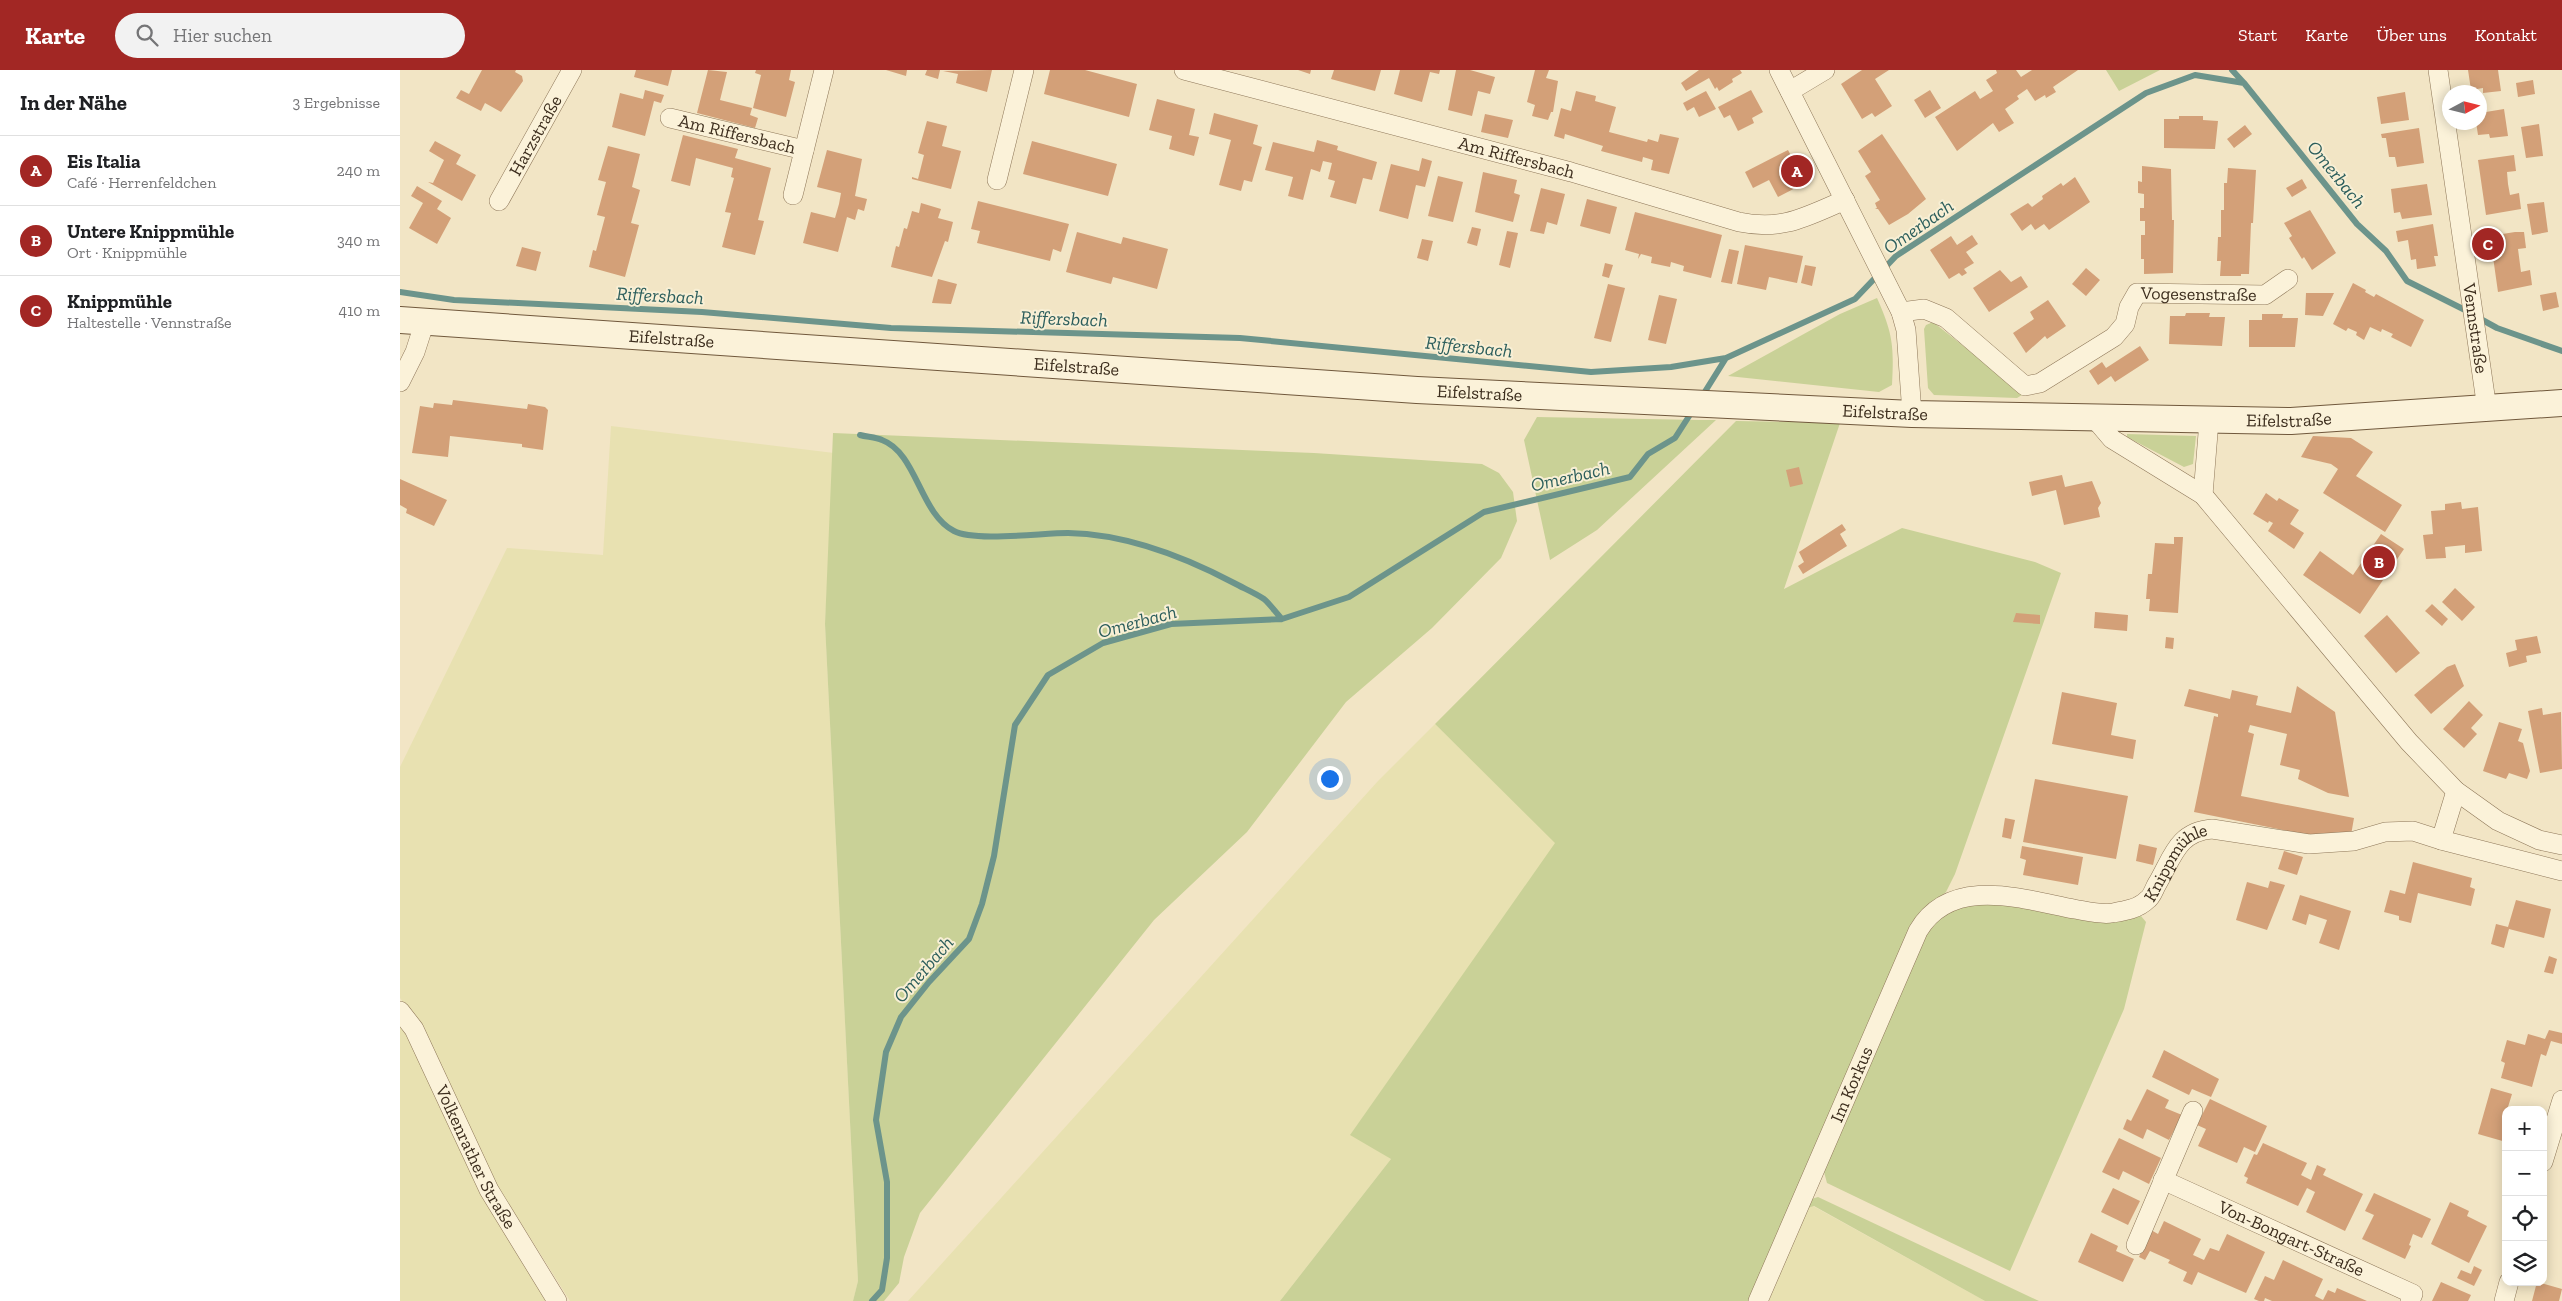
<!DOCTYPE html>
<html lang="de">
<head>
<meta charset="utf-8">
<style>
  body { margin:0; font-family:"Zilla Slab",serif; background:#f2f2f2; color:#202124 }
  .controls { position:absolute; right:15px; bottom:15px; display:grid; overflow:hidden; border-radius:10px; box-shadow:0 2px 12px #0003 }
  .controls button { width:45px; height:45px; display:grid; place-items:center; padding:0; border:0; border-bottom:1px solid #e0e0e0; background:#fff; color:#202124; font:25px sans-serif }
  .compass { position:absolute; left:2042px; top:15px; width:45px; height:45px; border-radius:50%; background:#fff; box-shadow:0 2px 12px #0003; rotate:83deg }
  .you { position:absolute; left:929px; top:708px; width:18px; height:18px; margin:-12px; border:4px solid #fff; border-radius:50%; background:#1a73e8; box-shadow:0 0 0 8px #1a73e833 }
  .badge { display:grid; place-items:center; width:32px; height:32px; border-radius:50%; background:#a22724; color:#fff; font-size:16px; font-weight:700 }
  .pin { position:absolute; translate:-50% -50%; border:2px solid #fff; box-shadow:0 1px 5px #0006 }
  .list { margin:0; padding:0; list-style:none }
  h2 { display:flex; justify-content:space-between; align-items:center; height:65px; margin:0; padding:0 20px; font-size:21px }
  h2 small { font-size:16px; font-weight:400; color:#757577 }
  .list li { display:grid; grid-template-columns:32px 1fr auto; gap:15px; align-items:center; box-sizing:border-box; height:70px; padding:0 20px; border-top:1px solid #e0e0e0 }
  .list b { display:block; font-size:19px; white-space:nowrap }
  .list p { margin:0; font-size:16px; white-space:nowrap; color:#757577 }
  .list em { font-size:16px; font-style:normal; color:#757577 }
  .icon { flex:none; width:28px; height:28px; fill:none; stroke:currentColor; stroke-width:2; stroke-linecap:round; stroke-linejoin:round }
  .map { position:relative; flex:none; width:2162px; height:1231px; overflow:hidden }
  header { display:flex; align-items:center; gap:30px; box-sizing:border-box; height:70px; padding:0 25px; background:#a22724; color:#fff }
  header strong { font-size:24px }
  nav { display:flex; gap:28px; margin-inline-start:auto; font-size:18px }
  .search { width:350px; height:45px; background:#f2f2f2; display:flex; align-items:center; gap:12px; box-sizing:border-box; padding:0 18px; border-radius:28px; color:#757577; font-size:19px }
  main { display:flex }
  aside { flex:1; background:#fff }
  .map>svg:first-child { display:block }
</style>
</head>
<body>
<header>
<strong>Karte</strong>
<div class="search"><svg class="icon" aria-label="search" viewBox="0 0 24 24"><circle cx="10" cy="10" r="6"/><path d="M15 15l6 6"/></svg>Hier suchen</div>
<nav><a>Start</a><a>Karte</a><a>Über uns</a><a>Kontakt</a></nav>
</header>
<main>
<aside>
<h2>In der Nähe<small>3 Ergebnisse</small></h2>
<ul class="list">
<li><span class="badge">A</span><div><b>Eis Italia</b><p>Café · Herrenfeldchen</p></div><em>240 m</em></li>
<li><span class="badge">B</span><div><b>Untere Knippmühle</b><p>Ort · Knippmühle</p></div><em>340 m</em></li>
<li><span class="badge">C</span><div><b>Knippmühle</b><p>Haltestelle · Vennstraße</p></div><em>410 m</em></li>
</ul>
</aside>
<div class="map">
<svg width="2162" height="1231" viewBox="0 0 2162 1231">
  <rect width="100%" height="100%" fill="#f2e5c5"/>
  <!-- farmland -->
  <path fill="#e8e1b1" d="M211,356L434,383L425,554L458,1211L453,1231H170L97,1115L19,954L0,928V697L107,478L203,485Z
    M1035,654L1156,773L951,1064L991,1089L880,1231H508L978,711Z
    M0,954L8,963L148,1231H0Z
    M1413,1136L1585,1231H1369L1404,1139Z"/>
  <!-- green -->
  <path fill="#c9d197" d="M1706,0H1760L1719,21Z
    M1477,228C1493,264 1494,276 1492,315L1479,322L1328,306L1440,244Z
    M1533,252L1619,320L1622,325L1617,328L1534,325L1528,318L1524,259L1526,255Z
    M1137,347L1299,350H1316L1197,460L1150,490L1124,370Z
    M1336,351L1440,353L1384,519L1502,458L1635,492L1661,503L1555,804L1546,822L1522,843L1350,1231H880L991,1089L950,1065L1155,773L1035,654Z
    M433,363L914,383L1082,394L1099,403L1113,422L1117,451L1101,488L1032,558L946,632L847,762L754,850L520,1143L504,1187L499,1213L484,1231H453L458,1211L425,554Z
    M1727,364L1796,366L1793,394L1784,397L1727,367Z
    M1573,831L1741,846L1746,852L1724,939L1610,1201L1427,1113L1421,1091L1525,866L1546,842Z
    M1418,1127L1639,1231H1585L1414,1136L1404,1139L1408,1130Z"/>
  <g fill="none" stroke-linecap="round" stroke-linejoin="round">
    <!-- stream -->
    <path stroke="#6c948b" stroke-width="6" d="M1832,0L1844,13
      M0,222L54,230L302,242L491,258L840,268L1191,302L1271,297L1326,288
      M2077,247L2097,258L2162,281
      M1301,328L1326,288L1455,229L1496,186L1746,23L1795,5L1844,13L1957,154L1986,181L2007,211L2069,242
      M460,365C467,367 476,367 482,370C517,383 520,444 554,461C575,472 641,463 668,463C726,464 783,486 834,513C843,518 855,523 864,529C871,535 876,543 882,549
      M472,1231L482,1220L487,1188V1112L476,1050L486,982L501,947L529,912L569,869L582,834L594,786L615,655L648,605L703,573L771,554L882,549L949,527L1084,442L1230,407L1248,384L1275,368L1293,340"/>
  </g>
  <!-- building -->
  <path fill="#d3a078" d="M82,0H116L115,2L122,6L123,11L101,42L85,33L81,41L56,28L61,20L69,24Z
    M236,0H272L268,16L234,7Z
    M308,0L327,2L320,30L352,38L350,45L358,48L355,58L297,43Z
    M356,0H391L389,10L395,12L386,47L353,38L361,5L355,3Z
    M486,0H507L506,6Z
    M527,0H540L538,9L525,5Z
    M592,0L587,22L556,13L558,4L543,1Z
    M650,0H685L737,14L729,47L644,24Z
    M898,0H911L910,4Z
    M934,0H981L975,21L931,9Z
    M1000,0H1040L1039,4L1030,2L1022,32L994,24Z
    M1056,0H1070L1095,7L1090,24L1078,21L1072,46L1048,40Z
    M1135,0H1149L1146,8L1158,11L1153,42H1151L1148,50L1132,46L1135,35L1127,32Z
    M1299,0H1340L1342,3L1332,9L1333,12L1319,21L1317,17L1315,19L1309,8L1286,21L1281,13Z
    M1462,0H1489L1475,9L1492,36L1475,47L1472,43L1462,49L1441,14Z
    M1596,0H1616L1621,7L1632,0H1678L1653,17L1656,22L1646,28L1645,25L1635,31L1627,19L1617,26L1619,29L1605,39L1614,53L1599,62L1593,53L1557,81L1535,47L1575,21L1580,29L1593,21L1586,10L1597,3Z
    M2068,0H2098L2101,21L2083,23V18L2071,20Z
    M2133,10L2135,24L2118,27L2116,13Z
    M245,20L264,25L261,33L254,31L245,66L212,57L220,23L243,29Z
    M1351,20L1363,42L1352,48L1354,53L1338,61L1330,45L1324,48L1318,37Z
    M1530,20L1541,38L1525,48L1514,30Z
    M1176,21L1196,26L1195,31L1216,37L1209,62L1247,72L1248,69L1258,72L1260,64L1279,68L1269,104L1251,100L1253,90L1243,87L1242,92L1201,81L1203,76L1165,64L1164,69L1154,66L1161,38L1171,41Z
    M1306,21L1316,39L1299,47L1294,37L1287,41L1283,33Z
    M2005,22L2009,50L1981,54L1977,27Z
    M757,29L795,39L789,65L799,67L794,86L769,79L772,66L749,60Z
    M2104,39L2108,66L2090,68L2089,64L2078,65L2076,52H2080V43Z
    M814,43L858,55L853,74L862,77L852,112L844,110L841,121L819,115L831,70L809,64Z
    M1085,44L1113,50L1108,68L1081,62Z
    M1779,46H1803V50L1818,51L1815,79L1764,78V49H1779Z
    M527,51L547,56L542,76L561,81L551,119L512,109V107L518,109L524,85L518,83Z
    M2139,54L2143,86L2126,88L2121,57Z
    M1845,55L1852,64L1834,78L1827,69Z
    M2019,58L2024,93L1997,97L1995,87H1989L1986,68H1982L1981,64Z
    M1482,64L1526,129L1508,144L1489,155L1478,139H1475L1477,138L1475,133L1480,130L1465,106L1471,102L1458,81Z
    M283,65L338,79L335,88L371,98L358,150L364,151L355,185L322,177L331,143L325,142L334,108L331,107L333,98L296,88L290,116L271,111Z
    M917,70L938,76L937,80L977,92L972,110L963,108L956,134L930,127L935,111L928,109L932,93L923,91L920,102L911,99L903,130L888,126L893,107L865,100L873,72L914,82Z
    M35,71L61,85L56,94L76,105L62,131L28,112L33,113L44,90L29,81Z
    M632,71L717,94L708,126L623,104Z
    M208,76L240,84L232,117L240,120L231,153L239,155L225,207L189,197L193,180L196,181L205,147L197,145L206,112L198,110Z
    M427,80L462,89L455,126L467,129L464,141L458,139L455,150L447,147L438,182L403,173L411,142L435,148L439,134L441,123L417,117Z
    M1388,80L1405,113L1378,127L1369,110L1353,118L1345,102Z
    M2114,85L2116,101L2107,102L2108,114L2110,125L2119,123L2121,139L2086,145L2078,90Z
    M1022,88L1032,91L1025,117L1016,115L1008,149L979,141L991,94L1019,101Z
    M1742,96L1771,99L1772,150H1774L1773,203L1744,204V189H1741V165H1745V151H1740V138H1744V124L1738,123V111L1742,112Z
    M1828,98L1856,100L1853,153H1851L1849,204H1841V206H1820L1821,191H1817L1818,167H1821V140H1824V113H1827Z
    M1083,102L1117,110L1114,123L1120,125L1113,152L1075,142Z
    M1038,106L1063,112L1053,152L1028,146Z
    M1675,107L1690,132L1649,160L1644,154L1635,160L1631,154L1622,161L1610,144L1628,133L1632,137L1643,129L1642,126L1661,113L1663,116Z
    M1902,109L1907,118L1892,127L1886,118Z
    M2027,114L2032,145L2002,149L2000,142L1994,143L1991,119Z
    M17,116L42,131L37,139L51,148L37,174L9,158L23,133L11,126Z
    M1141,118L1165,124L1157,155L1147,152L1144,164L1130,161Z
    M1187,129L1217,137L1210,164L1180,156Z
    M578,131L669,154L661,182L653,179L650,191L577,173L580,161L571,159Z
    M2144,132L2148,162L2132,165L2127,134Z
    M521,133L541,139L538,148L553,152L548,172L545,171L532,207L491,197L496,176L499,177L504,158L507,159L512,141L519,143Z
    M1910,140L1936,183L1912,200L1904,187L1902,189L1889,168L1892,166L1884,153Z
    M1235,142L1322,165L1311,208L1283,201L1284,196L1271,192L1270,197L1251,193L1252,187L1241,184L1238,189L1239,184L1225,180Z
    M2033,154L2038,186H2034L2036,196L2017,199L2016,189L2011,190L2008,170L1998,172L1996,161Z
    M1072,157L1081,159L1077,176L1067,173Z
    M1107,161L1118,163L1110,198L1099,195Z
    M677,162L721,174L723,167L768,179L757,219L713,207L711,214L666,202Z
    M2115,162H2124L2126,178L2118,179L2121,202L2130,200L2132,215L2098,222L2090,166Z
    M1572,165L1578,174L1566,182L1574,193L1564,199L1567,203L1562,206L1559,203L1549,209L1530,180L1551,166L1557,175Z
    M1022,169L1033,171L1028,191L1017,188Z
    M1345,175L1403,186L1397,213L1369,207L1366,220L1337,214Z
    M122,177L141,182L136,201L116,196Z
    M1329,179L1339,181L1332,214L1321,212Z
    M1205,193L1213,195L1209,208L1202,206Z
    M1405,195L1416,197L1412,216L1401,213Z
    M1686,198L1700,210L1686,226L1672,214Z
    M1600,200L1611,212L1621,206L1628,217L1589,242L1573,218Z
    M538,209L557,214L551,234L532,233Z
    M1953,213L1966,220L1965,222L1974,227L1976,224L2024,250L2011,277L1991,267L1993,264L1982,259L1981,262L1970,257L1964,270L1956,265L1957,262L1948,258L1946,261L1933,254Z
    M1208,214L1225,218L1211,272L1194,268Z
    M2156,222L2159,237L2143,241L2140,225Z
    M1906,223H1934L1923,246L1905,245Z
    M1259,225L1277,229L1266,274L1248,270Z
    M1648,230L1666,256L1647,269L1645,266L1626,283L1613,263L1634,249L1630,242Z
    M1786,243H1810L1809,247H1825L1822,276L1769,274L1770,246H1785Z
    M1862,244H1883L1882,248H1898L1895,277H1849V250H1862Z
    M1740,276L1749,290L1715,312L1711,306L1698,315L1689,301L1702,292L1706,298Z
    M53,330L127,339L128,334L145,337L148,340L143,380L122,377V374L50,366L48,387L12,383L20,336L33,338L34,333L52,335Z
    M1913,366L1951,368L1973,382L1956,406L2002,435L1985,462L1923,423L1938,399L1931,394L1901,387Z
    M1399,397L1403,414L1390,417L1386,400Z
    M1662,405L1665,417L1692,411L1701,433L1698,438L1700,447L1664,455L1656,420L1632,426L1629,412Z
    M0,409L47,430L34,456L6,443L7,439L0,435Z
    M1866,423L1877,431L1879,428L1899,440L1890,454L1904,463L1894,479L1868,461L1873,453L1869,451L1868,453L1853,444Z
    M2061,432L2062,439L2078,437L2082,481L2065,483V475L2045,477L2046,488L2026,489L2023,465L2033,464L2031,441L2045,440V434Z
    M1442,454L1446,460L1440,464L1447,476L1403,504L1398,496L1404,492L1399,482Z
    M1981,464L2004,479L1960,544L1903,505L1920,481L1953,505Z
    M1774,467H1783L1778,543L1749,541L1750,529H1746L1748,504H1752L1755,473L1774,474Z
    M2055,518L2075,537L2062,551L2042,532Z
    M2032,534L2048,549L2042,556L2025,541Z
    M1695,542L1728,545L1727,561L1694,558Z
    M1616,543L1640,545V554L1613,552Z
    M1987,545L2020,583L1996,603L1964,566Z
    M2137,566L2141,583L2126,586L2127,592L2109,597L2106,583L2117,580L2115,570Z
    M1766,567L1774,568L1773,579L1765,578Z
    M2055,594L2064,616L2031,644L2014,625L2047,597Z
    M1897,616L1935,642L1949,727L1928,723L1898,709L1900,700L1880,695L1887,664L1850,655L1848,662L1854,664L1841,726L1954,748L1951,765L1912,766L1794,742L1814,646L1818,647V644L1784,636L1789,619L1830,629L1832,620L1858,626L1856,635L1891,643Z
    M1662,622L1717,633L1711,665L1736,670L1733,689L1652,674Z
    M2069,631L2083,645L2071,658L2077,664L2064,678L2043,659Z
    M2142,638L2143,645L2161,642L2162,699L2140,703L2128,641Z
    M2099,652L2122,659L2118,671L2123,673L2130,701L2127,709L2109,703L2106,709L2083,701Z
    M1635,709L1728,726L1716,789L1623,772Z
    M1605,748L1615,750L1611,769L1602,767Z
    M1739,774L1757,778L1753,795L1736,791Z
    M1622,776L1683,787L1678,815L1623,805L1626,790L1620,788Z
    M1884,781L1903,787L1897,805L1878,799Z
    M2013,792L2072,808L2070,817L2075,819L2071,836L2018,823L2011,853L1999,850V846L1984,842L1990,820L2005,824Z
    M1870,811L1885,815L1867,860L1836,850L1847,812L1868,818Z
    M1900,825L1951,841L1939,880L1919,873L1927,850L1909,844L1906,855L1892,850Z
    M2116,830L2151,839L2144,868L2109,859L2104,878L2091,874L2096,854L2108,857Z
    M2149,886L2157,889L2153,904L2144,902Z
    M2149,960L2162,963V974L2151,971L2146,986L2141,984L2132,1017L2101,1008L2105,993L2101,991L2107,970L2125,975L2128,964L2145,969Z
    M1764,980L1819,1009L1811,1027L1792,1019L1789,1025L1752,1007Z
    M2091,1018L2112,1024L2108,1037L2117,1039L2106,1040V1072L2078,1064Z
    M1747,1019L1769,1030L1765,1038L1782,1045L1769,1070L1747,1059L1743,1069L1723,1059L1727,1049L1731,1051Z
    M1810,1029L1867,1056L1855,1082L1844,1077L1837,1093L1798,1076L1806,1059L1797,1055Z
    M1719,1068L1761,1088L1749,1114L1723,1101L1719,1110L1702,1102Z
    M1863,1073L1907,1093L1901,1105L1911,1110L1917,1095L1926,1099L1923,1105L1963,1124L1945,1161L1906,1142L1915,1122L1907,1118L1898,1136L1846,1113L1848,1108L1844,1106L1854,1084L1857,1085Z
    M1713,1118L1740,1131L1728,1155L1701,1142Z
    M1974,1123L2031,1149L2022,1168L2013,1164L2009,1175L2011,1176L2005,1189L1962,1169L1974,1145L1965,1141Z
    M2050,1132L2069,1141L2067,1146L2087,1156L2069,1193L2031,1174Z
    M1764,1151L1801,1169L1793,1185L1804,1190L1810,1178L1819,1181L1827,1164L1865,1182L1846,1223L1798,1202L1792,1215L1783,1211L1787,1202L1768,1193L1770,1190L1750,1181L1745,1190L1739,1187L1751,1160L1758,1164Z
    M1691,1163L1718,1176L1716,1181L1734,1189L1723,1212L1678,1192Z
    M1883,1190L1923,1209L1915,1226L1923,1230L1928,1220L1935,1223L1937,1218L1967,1231H1872L1865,1228L1864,1231H1859L1854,1229L1865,1206L1874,1210Z
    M2074,1196L2082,1200L2074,1216L2057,1208L2061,1200L2071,1204Z
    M2041,1212L2071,1225L2068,1231H2032Z
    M2137,1212L2162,1219L2159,1231H2132Z"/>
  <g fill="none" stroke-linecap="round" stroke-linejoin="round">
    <!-- minor casing -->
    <g stroke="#8e7759" stroke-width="20">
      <g id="minor">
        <path id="s1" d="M784,0L1171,102L1339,152C1383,161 1405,147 1445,130"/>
        <path d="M1379,0L1501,242L1506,260L1512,344"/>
        <path id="s2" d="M2038,0L2087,339"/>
        <path d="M1390,21L1425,0"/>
        <path id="s3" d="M270,48L404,80"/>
        <path d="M597,110L624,0"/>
        <path d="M393,125L424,0"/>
        <path id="s4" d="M99,131L172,0"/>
        <path id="s5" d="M1501,242L1524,239L1546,248L1625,316L1640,313L1714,267L1725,254L1729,237L1737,223L1865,225L1888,209"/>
        <path d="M0,312L15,282L24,254"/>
        <path d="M1695,349L1712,369L1803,425L2009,672L2056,721L2098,751L2139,770L2162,775"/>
        <path d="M1803,425L1809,351"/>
        <path d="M2041,770L2056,721"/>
        <path id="s6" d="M0,941L14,959L89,1120L157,1231"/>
        <path d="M2143,1092L2162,1030"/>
        <path id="s7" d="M1763,1110L2013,1224L2010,1231"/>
        <path d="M1736,1175L1793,1041"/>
        <path id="s8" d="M1358,1231L1518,861C1551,805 1622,829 1674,839C1686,841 1700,845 1712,843C1724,841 1738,839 1747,830C1752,827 1754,819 1757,814C1773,787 1777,762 1812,759L1909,774L1954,771L1985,762L2013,761L2041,770L2162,801"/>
        <path d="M2104,1231L2109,1212"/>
      </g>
    </g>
    <!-- secondary casing -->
    <g stroke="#70583c" stroke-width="28">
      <g id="secondary">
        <path id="s9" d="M0,250L1017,320L1512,344L1891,351L2162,333"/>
      </g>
    </g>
    <!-- minor -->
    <use href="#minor" stroke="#fbf2d9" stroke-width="19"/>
    <!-- secondary -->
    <use href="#secondary" stroke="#fbf2d9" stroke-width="26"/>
  </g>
  <g text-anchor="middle" stroke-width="4" stroke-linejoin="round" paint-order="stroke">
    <!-- street labels -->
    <g font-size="18" fill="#3d2e1e" stroke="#f8efd5">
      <text dy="6" stroke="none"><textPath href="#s3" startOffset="69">Am Riffersbach</textPath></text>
      <text dy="6" stroke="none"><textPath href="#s4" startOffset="75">Harzstraße</textPath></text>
      <text dy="6" stroke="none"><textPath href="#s1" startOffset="344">Am Riffersbach</textPath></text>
      <text dy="6" stroke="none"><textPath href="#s5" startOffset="366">Vogesenstraße</textPath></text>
      <text dy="6" stroke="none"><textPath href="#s2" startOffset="261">Vennstraße</textPath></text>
      <text dy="6" stroke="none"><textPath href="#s9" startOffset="272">Eifelstraße</textPath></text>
      <text dy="6" stroke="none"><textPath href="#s9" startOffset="678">Eifelstraße</textPath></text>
      <text dy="6" stroke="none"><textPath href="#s9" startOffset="1082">Eifelstraße</textPath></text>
      <text dy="6" stroke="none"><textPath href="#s9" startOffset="1488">Eifelstraße</textPath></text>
      <text dy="6" stroke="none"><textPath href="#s9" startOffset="1892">Eifelstraße</textPath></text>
      <text dy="6" stroke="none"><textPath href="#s8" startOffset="698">Knippmühle</textPath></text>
      <text dy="6" stroke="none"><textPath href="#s8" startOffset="236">Im Korkus</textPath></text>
      <text dy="6" stroke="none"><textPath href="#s6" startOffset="165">Volkenrather Straße</textPath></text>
      <text dy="6" stroke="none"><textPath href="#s7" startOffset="141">Von-Bongart-Straße</textPath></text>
    </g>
    <!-- water labels -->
    <g font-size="19" font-style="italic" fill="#2c5e5c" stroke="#f8efd5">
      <text transform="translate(1937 104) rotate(51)" y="7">Omerbach</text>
      <text transform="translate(1518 156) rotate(-35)" y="7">Omerbach</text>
      <text transform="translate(260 225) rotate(3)" y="7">Riffersbach</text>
      <text transform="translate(664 248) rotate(2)" y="7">Riffersbach</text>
      <text transform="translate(1069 276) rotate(6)" y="7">Riffersbach</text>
      <text transform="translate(1170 406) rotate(-13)" y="7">Omerbach</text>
      <text transform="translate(737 551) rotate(-15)" y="7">Omerbach</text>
      <text transform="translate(523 899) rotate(-49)" y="7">Omerbach</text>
    </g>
  </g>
</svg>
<div class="controls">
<button>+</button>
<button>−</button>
<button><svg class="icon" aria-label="locate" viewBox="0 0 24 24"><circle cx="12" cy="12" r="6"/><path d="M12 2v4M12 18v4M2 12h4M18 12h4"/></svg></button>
<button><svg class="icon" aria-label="layers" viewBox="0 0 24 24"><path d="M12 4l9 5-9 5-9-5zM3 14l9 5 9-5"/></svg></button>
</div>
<svg class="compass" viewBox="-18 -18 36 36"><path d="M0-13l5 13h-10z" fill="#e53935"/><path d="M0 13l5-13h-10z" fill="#757577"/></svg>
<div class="you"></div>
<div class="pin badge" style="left:1397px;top:101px">A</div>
<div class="pin badge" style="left:1979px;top:492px">B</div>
<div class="pin badge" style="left:2088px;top:174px">C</div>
</div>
</main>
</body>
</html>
